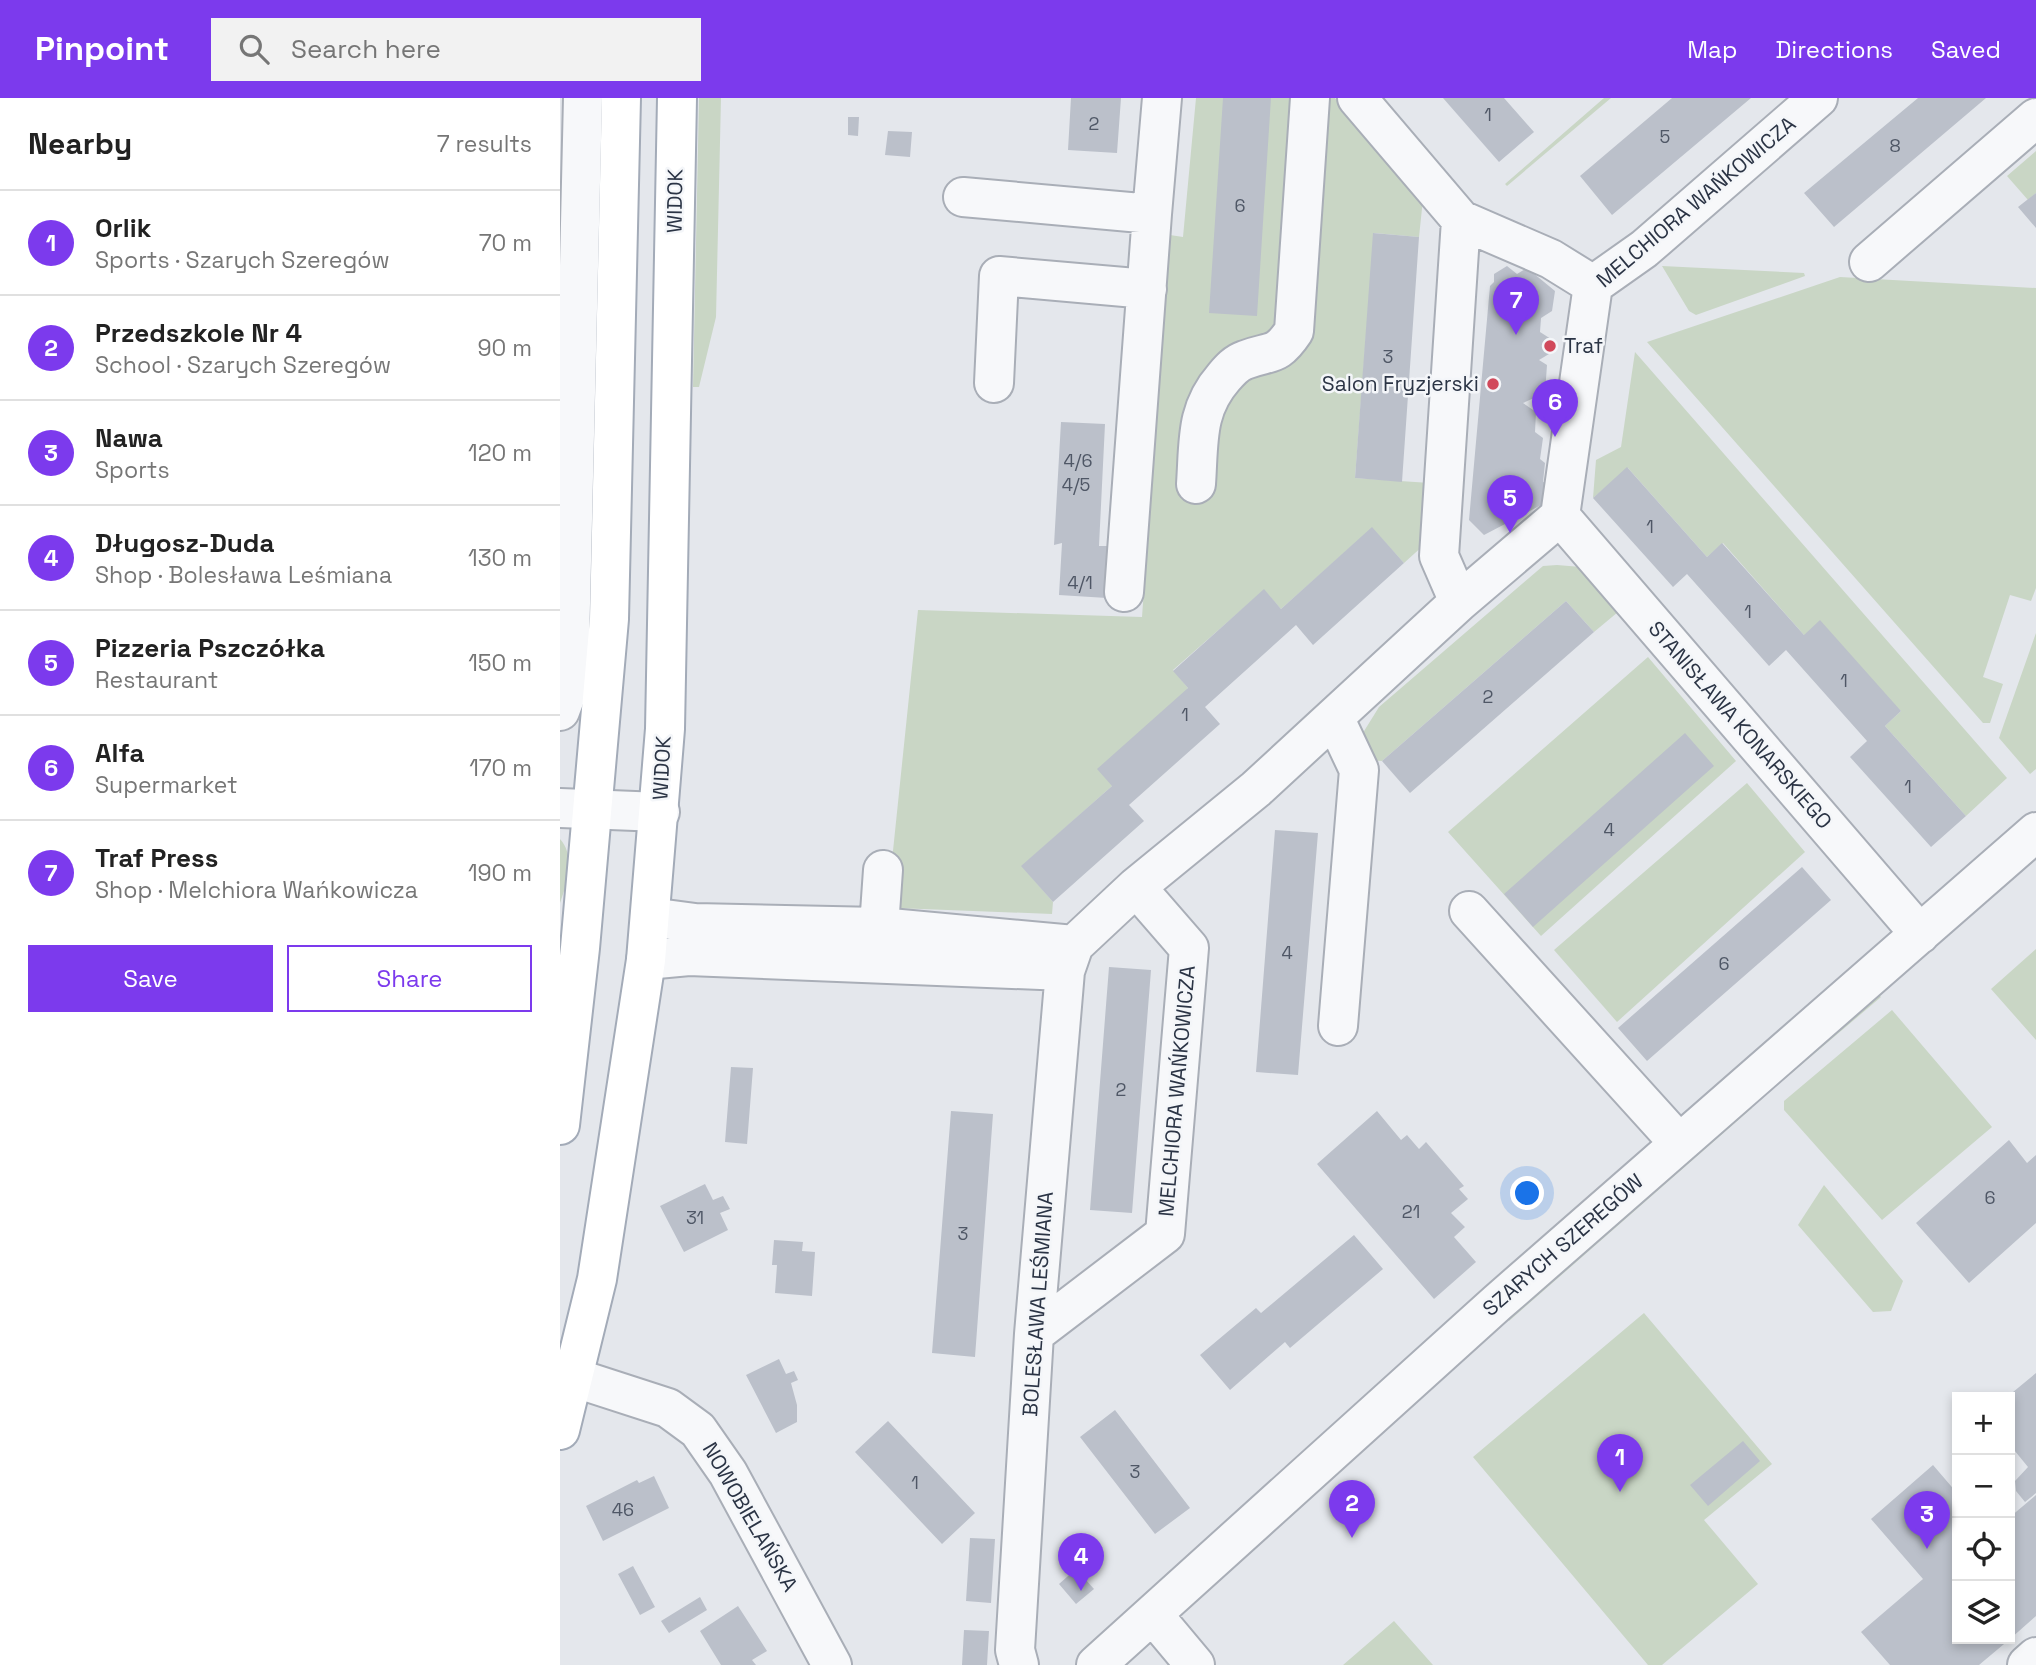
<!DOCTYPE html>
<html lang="en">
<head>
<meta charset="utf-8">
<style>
  body { margin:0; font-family:"Space Grotesk",sans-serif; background:#f2f2f2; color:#222 }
  .controls { position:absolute; right:21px; bottom:21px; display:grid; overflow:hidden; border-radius:0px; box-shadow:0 4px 10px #0003 }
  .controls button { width:63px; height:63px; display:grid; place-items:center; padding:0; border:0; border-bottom:2px solid #e0e0e0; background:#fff; color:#222; font:35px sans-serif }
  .you { position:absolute; left:968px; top:1096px; width:24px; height:24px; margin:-18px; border:5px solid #fff; border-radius:50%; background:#1a73e8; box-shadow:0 0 0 10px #1a73e833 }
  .badge { display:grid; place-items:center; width:46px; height:46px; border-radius:50%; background:#7c3aed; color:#fff; font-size:23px; font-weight:700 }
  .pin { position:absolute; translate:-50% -58px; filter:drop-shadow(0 2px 4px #0008) }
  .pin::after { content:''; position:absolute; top:37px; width:24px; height:21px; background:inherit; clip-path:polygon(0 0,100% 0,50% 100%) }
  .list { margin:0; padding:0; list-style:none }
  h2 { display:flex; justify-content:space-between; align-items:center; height:91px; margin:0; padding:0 28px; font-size:30px }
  h2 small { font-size:23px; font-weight:400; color:#767676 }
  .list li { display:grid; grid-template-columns:46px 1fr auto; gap:21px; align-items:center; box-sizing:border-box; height:105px; padding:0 28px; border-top:2px solid #e0e0e0 }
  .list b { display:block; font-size:26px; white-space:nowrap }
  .list p { margin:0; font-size:23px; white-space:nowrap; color:#767676 }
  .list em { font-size:23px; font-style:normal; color:#767676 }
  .actions { display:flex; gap:14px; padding:21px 28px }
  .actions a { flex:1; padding:16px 0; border:2px solid #7c3aed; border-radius:0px; text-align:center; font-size:24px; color:#7c3aed }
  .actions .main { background:#7c3aed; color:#fff }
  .icon { flex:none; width:38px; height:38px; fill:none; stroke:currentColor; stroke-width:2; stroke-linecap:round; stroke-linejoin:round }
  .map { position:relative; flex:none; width:1476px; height:1567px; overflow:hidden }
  header { display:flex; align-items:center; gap:42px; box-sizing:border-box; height:98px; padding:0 35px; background:#7c3aed; color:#fff }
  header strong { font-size:33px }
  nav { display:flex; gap:38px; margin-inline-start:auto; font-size:24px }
  .search { width:490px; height:63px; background:#f2f2f2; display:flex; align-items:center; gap:18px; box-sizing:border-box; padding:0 24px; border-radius:0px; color:#767676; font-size:26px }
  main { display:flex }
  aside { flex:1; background:#fff }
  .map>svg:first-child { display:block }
</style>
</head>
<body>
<header>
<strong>Pinpoint</strong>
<div class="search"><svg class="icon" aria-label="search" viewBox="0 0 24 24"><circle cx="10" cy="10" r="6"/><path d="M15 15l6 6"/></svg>Search here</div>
<nav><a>Map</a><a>Directions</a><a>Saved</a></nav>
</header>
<main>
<aside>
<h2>Nearby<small>7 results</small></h2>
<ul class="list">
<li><span class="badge">1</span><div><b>Orlik</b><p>Sports · Szarych Szeregów</p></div><em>70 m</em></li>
<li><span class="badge">2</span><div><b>Przedszkole Nr 4</b><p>School · Szarych Szeregów</p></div><em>90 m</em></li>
<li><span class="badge">3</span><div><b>Nawa</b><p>Sports</p></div><em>120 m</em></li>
<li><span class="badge">4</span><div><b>Długosz-Duda</b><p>Shop · Bolesława Leśmiana</p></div><em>130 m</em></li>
<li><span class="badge">5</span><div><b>Pizzeria Pszczółka</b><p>Restaurant</p></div><em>150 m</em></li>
<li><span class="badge">6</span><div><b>Alfa</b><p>Supermarket</p></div><em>170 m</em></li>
<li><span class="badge">7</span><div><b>Traf Press</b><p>Shop · Melchiora Wańkowicza</p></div><em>190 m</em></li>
</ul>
<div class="actions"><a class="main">Save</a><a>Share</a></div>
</aside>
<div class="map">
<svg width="1476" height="1567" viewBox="0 0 1476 1567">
  <rect width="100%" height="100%" fill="#e4e7ec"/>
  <!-- green -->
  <path fill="#c9d6c5" d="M139,0H161L156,219L139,289H133Z
    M636,0H775L863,101L859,139L814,135L795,380L870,385L865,446L844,465L812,430L721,511L704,492L613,572L628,590L552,688L462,768L493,804L492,816L336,810L331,772L358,512L582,519L610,137L623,139Z
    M1044,0H1051L947,88L945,86Z
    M1476,53V95L1468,102L1447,78Z
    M1102,168L1244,175L1245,178L1136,217L1129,213Z
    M1280,179L1476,190V490L1471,503L1450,497L1423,579L1443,586L1430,625H1423L1087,244Z
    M1075,254L1447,680L1406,718L1325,628L1341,613L1244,537L1163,445L1147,459L1068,370L1033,400L1036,362L1061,349Z
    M997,467L1021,469L1058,514L1034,534L1006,503L822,663L806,662L801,638L819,609L983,468Z
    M1476,535V671L1470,676L1439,640Z
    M1088,559L1176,663L981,838L888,734Z
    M1187,685L1245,754L1057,924L994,852Z
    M0,741C16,759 7,785 0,805Z
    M1476,851V942L1431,891Z
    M1313,891L1321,899L1215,989L1219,973Z
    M1332,912L1432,1029L1322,1122L1224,1012V1003Z
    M1178,1009L1192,1010L949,1223L951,1205Z
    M1264,1087L1343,1183L1331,1213L1313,1214L1238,1127Z
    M1084,1215L1212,1366L1144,1422L1198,1486L1102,1567H1088L913,1359Z
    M834,1523L873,1567H783Z"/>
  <!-- building -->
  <path fill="#bbc0ca" d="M511,0H561L557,55L508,52Z
    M663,0H711L697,218L649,215Z
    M883,0H944L974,34L939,64Z
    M1112,0H1191L1052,117L1020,78Z
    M1358,0H1426L1274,129L1244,95Z
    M288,19H299L298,38L288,37Z
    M328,33L352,34L350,59L325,57Z
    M1476,95V130L1458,109Z
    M813,135L859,139L842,384L795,380Z
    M947,168L957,176L967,170L995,193L992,213L981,220L980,234L991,241L989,256L979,262L987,267L985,295L963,305L976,314L975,334L983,340L980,361L985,365L983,384L988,385L985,405L924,437L909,422L930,188L934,184V176Z
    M501,324L545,326L539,448H550L547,500L499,497L502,445L494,447Z
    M1067,369L1147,459L1162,445L1244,537L1260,522L1341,613L1325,628L1406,718L1371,749L1290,659L1307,643L1226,552L1209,568L1127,476L1113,489L1033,400Z
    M812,429L844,465L753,547L736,527L645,609L660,626L569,707L584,723L493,804L461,768L552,688L537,671L628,590L613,573L704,491L721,511Z
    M1006,503L1034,534L850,695L822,663Z
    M1125,635L1154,668L973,829L944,796Z
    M715,732L758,735L738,977L696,974Z
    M1242,769L1271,802L1087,963L1058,930Z
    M549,869L591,872L572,1115L530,1112Z
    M171,969L193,970L187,1046L165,1044Z
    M391,1013L433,1016L415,1259L372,1255Z
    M817,1013L841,1042L847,1037L859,1051L866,1044L904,1088L899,1091L908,1101L891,1115L905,1129L894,1139L916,1164L874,1201L757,1066Z
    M1449,1042L1467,1065L1476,1057V1125L1409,1185L1356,1125Z
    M145,1086L153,1102L163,1098L170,1111L160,1115L168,1132L124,1154L100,1108Z
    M794,1137L823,1171L730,1250L725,1244L670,1292L640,1257L696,1210L701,1215Z
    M214,1142L243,1144L242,1153L255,1154L252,1198L215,1195L217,1167H212Z
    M219,1261L226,1276L234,1273L238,1282L231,1285L237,1307V1324L216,1335L186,1277Z
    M1476,1275V1395L1465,1404L1456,1393L1455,1383L1468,1369L1450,1347V1299H1447Z
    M555,1312L630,1410L595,1436L520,1339Z
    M328,1323L415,1415L382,1446L295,1354Z
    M1183,1343L1200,1363L1148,1408L1130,1387Z
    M1373,1367L1397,1395V1541H1450L1419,1567H1330L1301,1534L1363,1481L1311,1421Z
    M94,1378L109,1410L43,1443L26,1408L77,1382L79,1385Z
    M1476,1397V1518L1450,1541V1419Z
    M410,1440L435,1441L431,1505L406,1503Z
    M73,1468L95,1509L80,1517L58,1476Z
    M516,1471L534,1491L516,1506L499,1486Z
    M140,1499L147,1512L109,1535L101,1523Z
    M178,1508L207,1553L192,1562L196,1567H161L140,1533Z
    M404,1532L429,1533L427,1567H402Z"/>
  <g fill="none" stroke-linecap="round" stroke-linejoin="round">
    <!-- minor casing -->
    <g stroke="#a9aeb7" stroke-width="42">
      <path id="minor" d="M797,0L901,122L991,161L1033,187
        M403,99L592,116L602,0
        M1309,164L1476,20
        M434,285L439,178L587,191
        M636,386C639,344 635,312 664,279C670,272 676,265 685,262C711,252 716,260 734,233L750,0
        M1000,418L1360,836
        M564,494L592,116
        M899,504L879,458L901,122
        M0,613L9,589L23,0
        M774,619L799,672L778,928
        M0,710L100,714
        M909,813L1119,1045
        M90,819L135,825L319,829L514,847
        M319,829L323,772
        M86,862L129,858L505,873
        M474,1236L605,1136L629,850L576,789
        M0,1275L108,1310L138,1332L168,1375L272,1567
        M594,1518L635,1567
        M459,1567L455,1552L474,1236L505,873L514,847L576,789L696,691L899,504L1000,418L1033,187L1084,151L1258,0
        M536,1567L937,1205L1476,734
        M1467,1567L1476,1559"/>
    </g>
    <!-- major casing -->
    <g stroke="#a3abb8" stroke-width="42">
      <path id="major" d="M0,1027L20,850L49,521L61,0
        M0,1332L37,1181L86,862L105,631L117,0"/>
    </g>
    <!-- minor -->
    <use href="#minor" stroke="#f7f8fa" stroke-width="38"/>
    <!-- major -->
    <use href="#major" stroke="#fff" stroke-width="38"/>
  </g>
  <!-- markers -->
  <g fill="#d1495b" stroke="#f4f6f9" stroke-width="2.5">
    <circle cx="990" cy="248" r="7"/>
    <circle cx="933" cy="286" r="7"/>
  </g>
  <g text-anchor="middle" stroke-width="5" stroke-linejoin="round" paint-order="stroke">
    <!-- number labels -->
    <g font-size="18" fill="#4f5766">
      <text x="928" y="23">1</text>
      <text x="534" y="32">2</text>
      <text x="1105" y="45">5</text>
      <text x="1335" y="54">8</text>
      <text x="680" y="114">6</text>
      <text x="828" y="265">3</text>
      <text x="518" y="369">4/6</text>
      <text x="516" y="393">4/5</text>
      <text x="1090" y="435">1</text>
      <text x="520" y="491">4/1</text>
      <text x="1188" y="520">1</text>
      <text x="1284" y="589">1</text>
      <text x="928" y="605">2</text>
      <text x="625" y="623">1</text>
      <text x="1348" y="695">1</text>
      <text x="1049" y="738">4</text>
      <text x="727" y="861">4</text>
      <text x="1164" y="872">6</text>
      <text x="561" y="998">2</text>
      <text x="1430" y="1106">6</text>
      <text x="851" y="1120">21</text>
      <text x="135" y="1126">31</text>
      <text x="403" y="1142">3</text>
      <text x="575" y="1380">3</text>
      <text x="355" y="1391">1</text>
      <text x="63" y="1418">46</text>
    </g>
    <!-- street labels -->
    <g font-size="21" fill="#2b3445" stroke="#f4f6f9">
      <text transform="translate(115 103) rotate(-89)" y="7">WIDOK</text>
      <text transform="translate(1136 104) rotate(-40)" y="7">MELCHIORA WAŃKOWICZA</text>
      <text transform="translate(1180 627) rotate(49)" y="7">STANISŁAWA KONARSKIEGO</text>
      <text transform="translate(102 670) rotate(-87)" y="7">WIDOK</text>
      <text transform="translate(617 993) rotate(-85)" y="7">MELCHIORA WAŃKOWICZA</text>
      <text transform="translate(1003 1147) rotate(-41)" y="7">SZARYCH SZEREGÓW</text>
      <text transform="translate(478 1206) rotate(-86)" y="7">BOLESŁAWA LEŚMIANA</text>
      <text transform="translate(190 1419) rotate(60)" y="7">NOWOBIELAŃSKA</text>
    </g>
    <!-- poi labels -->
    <g font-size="21" fill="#2b3445" stroke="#f4f6f9" text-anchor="start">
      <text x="1004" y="255">Traf</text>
      <text x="919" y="293" text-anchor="end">Salon Fryzjerski</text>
    </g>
  </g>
</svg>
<div class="controls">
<button>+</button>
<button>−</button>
<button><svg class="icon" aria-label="locate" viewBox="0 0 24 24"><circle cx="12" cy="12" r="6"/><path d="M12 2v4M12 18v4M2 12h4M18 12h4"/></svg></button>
<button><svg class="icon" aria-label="layers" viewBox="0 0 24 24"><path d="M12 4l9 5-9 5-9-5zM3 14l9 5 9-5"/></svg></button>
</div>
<div class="you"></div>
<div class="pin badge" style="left:1060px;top:1394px">1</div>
<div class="pin badge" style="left:792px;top:1440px">2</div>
<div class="pin badge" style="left:1367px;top:1451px">3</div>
<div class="pin badge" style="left:521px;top:1493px">4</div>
<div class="pin badge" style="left:950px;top:435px">5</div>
<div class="pin badge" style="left:995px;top:339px">6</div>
<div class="pin badge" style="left:956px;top:237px">7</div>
</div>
</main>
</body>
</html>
